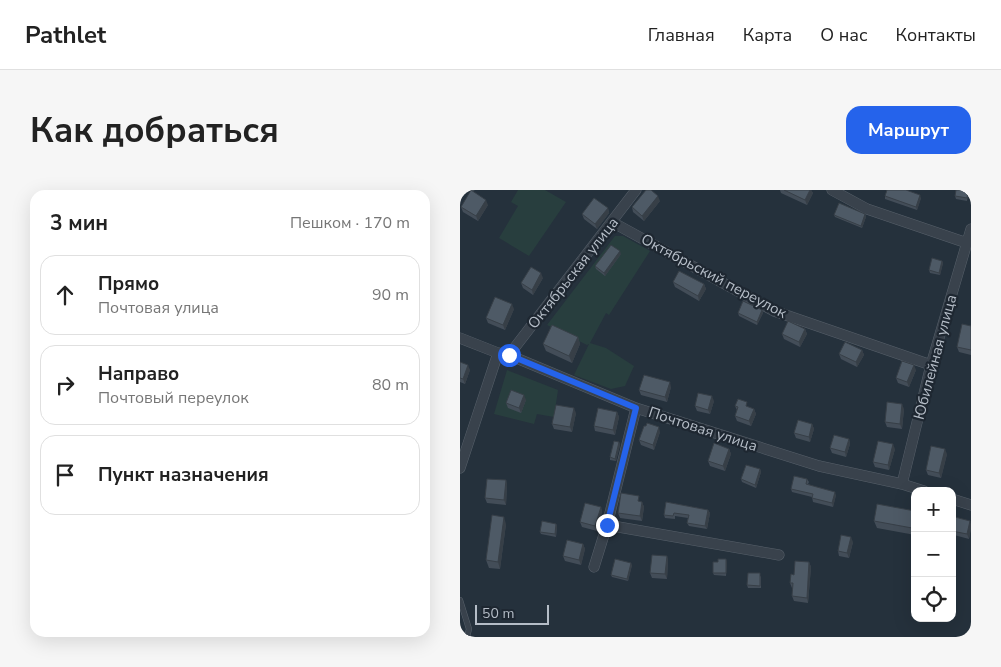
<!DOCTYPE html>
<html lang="ru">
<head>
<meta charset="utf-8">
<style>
  body { margin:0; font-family:"Nunito Sans",sans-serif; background:#f6f6f6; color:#222 }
  .controls { position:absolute; right:15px; bottom:15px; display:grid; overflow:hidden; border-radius:10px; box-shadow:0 5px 20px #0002 }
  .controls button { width:45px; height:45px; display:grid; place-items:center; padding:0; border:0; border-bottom:1px solid #e0e0e0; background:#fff; color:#222; font:25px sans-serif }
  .scale { position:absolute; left:15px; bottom:12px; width:74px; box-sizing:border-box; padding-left:5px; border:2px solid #b5bdc7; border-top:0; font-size:14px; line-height:18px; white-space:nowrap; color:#b5bdc7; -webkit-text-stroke:4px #1e2731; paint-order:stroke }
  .stop { position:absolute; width:15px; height:15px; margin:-11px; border:4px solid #2563eb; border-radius:50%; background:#fff }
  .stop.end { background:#2563eb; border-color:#fff; box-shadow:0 1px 5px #0008 }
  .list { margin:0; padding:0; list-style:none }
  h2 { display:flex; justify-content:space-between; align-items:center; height:65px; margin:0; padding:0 20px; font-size:21px }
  h2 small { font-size:16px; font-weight:400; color:#767676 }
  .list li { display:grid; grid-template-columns:32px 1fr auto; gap:15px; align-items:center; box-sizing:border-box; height:80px; margin:0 10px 10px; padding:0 10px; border:1px solid #e0e0e0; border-radius:15px }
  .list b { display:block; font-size:19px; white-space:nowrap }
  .list p { margin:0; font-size:16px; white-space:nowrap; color:#767676 }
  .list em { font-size:16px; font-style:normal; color:#767676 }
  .icon { flex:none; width:28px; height:28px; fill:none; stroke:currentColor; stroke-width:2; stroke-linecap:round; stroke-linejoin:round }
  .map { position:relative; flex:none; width:511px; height:447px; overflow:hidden; border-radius:15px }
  header { display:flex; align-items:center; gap:30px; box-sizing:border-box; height:70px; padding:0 25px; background:#fff; border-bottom:1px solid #e0e0e0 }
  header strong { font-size:24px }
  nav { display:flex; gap:28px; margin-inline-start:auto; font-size:18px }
  .intro { display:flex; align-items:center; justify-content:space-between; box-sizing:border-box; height:120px; padding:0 30px }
  h1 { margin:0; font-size:35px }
  .button { padding:12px 22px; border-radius:15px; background:#2563eb; color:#fff; font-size:18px; font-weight:700 }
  main { display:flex; gap:30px; padding:0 30px }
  aside { flex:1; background:#fff; border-radius:15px; box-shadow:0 5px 20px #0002 }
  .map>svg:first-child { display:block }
</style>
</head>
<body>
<header>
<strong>Pathlet</strong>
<nav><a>Главная</a><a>Карта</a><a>О нас</a><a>Контакты</a></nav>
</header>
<div class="intro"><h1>Как добраться</h1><a class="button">Маршрут</a></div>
<main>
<aside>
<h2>3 мин<small>Пешком · 170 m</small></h2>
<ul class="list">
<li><svg class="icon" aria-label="ahead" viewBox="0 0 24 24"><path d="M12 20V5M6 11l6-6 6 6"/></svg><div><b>Прямо</b><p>Почтовая улица</p></div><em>90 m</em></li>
<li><svg class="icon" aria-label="right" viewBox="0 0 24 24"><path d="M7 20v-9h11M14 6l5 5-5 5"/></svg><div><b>Направо</b><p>Почтовый переулок</p></div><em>80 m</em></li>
<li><svg class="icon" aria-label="arrive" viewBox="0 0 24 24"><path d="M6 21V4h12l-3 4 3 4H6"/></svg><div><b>Пункт назначения</b></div></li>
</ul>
</aside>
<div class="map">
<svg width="511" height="447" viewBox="0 0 511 447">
  <rect width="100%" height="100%" fill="#25313c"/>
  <!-- green -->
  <path fill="#283e3e" d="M58,0H85L106,12L69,66L39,48L58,16L51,12Z
    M155,46H163L190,61L149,125L146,123L130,153L146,158L174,176L165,196L151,199L114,185L129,154L127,155L87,135Z
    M47,180L98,200L94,227L77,224L74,234L34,224Z"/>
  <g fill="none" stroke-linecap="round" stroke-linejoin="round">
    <!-- lane casing -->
    <g stroke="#57606a" stroke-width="6">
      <path id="lane" d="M0,410L9,439L7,447"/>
    </g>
    <!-- street casing -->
    <g stroke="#57606a" stroke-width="11">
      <path id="street" d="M372,0L407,19L507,53
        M152,32L314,121L471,175
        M0,148L38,163L49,165L176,218L359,276L442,294L464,301
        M49,165L176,0
        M0,278L38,163
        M442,294L471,175L511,39
        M492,309L511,315
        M147,335L319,365
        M134,377L147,335L176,218"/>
    </g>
    <!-- lane -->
    <use href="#lane" stroke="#39424c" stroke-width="5"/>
    <!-- street -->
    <use href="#street" stroke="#39424c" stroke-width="10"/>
  </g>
  <!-- wall -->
  <path fill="#434d58" d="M320,0H351L353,3L347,15L321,3Z
    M509,0L507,11L496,9L495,6Z
    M425,6L461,8L457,20L425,9Z
    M200,11L184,31L173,22L172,17Z
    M28,15L18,31L3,22L1,17Z
    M148,18L149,23L137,39L124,29L122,24Z
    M405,24L406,27L402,38L375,27L374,25Z
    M161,64L145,86L136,79L135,76Z
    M482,71L483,73L480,85L470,83L469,80Z
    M83,88L73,105L63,98L61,93Z
    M213,92L244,94L246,99L239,111L215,97Z
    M54,119L45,140L28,133L26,128Z
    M302,120L303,123L297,135L279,126L278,123Z
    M511,136V165L499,162L497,157Z
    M345,139L347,144L340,157L324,149L322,144Z
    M118,147L120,154L112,173L86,161L83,154Z
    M402,160L404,165L397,177L381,169L379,164Z
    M0,172L10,180L5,194L0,192Z
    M456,180L449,197L438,193L436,188Z
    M211,197L207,212L181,205L179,200Z
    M66,210L61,223L48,218L46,213Z
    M254,211L250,224L237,221L235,216Z
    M275,216L289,217L294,219L296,224L291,236L277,231L275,226L277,220Z
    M444,219L442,239L427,237L425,232Z
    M157,222L159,227L155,245L135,241L134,236Z
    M116,223L112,242L94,239L92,234Z
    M352,234L354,239L350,252L336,248L334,243Z
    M200,242L194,260L181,255L179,250Z
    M389,249L390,254L386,267L372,263L370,258Z
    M159,252L160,255L156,271L150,270V267Z
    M269,259L271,264L265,281L250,276L248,271Z
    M435,259L429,280L415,277L413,272Z
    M487,264L481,288L468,285L466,280Z
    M300,279L301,282L296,298L282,292L281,289Z
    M347,289L349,292L348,294L376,305L373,317L353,312L352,307L332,302L331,299Z
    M46,290L47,295L46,315L27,313L25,308Z
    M180,312H182L184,317L182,331L160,328L158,323Z
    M206,312L248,320L250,323L247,339L229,336L227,333L228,328L215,326V329L205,328L204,325Z
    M141,317L142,322L137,341L122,337L120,332Z
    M455,321V345L417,338L414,331Z
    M46,334L40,379L29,378L26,370Z
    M96,334L97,336L96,347L81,344L80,342Z
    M511,334V338L509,349L494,345L492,342V338Z
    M393,352L389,368L379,366L378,361Z
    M123,354L125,359L121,375L105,371L103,366Z
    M207,366L208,371L207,389L192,388L190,383Z
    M267,371L266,386L254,385L253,383L258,372Z
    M349,372L351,377L348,413L334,411L332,406L333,398H332L330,393L334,385Z
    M172,375L168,391L152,387L151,385Z
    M301,386V398H288L287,395Z"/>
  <!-- shaded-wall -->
  <path fill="#373f47" d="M350,0H351L353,3L347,15L345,10Z
    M508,0H509L507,11V8Z
    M460,5L461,8L457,20L456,17Z
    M198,6L200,11L184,31L182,26Z
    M26,10L28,15L18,31L16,26Z
    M148,18L149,23L137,39L135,34Z
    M405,24L406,27L402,38L401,36Z
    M160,61L161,64L145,86L144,83Z
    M482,71L483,73L480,85L479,83Z
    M81,83L83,88L73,105L72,100Z
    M244,94L246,99L239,111L238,106Z
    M52,114L54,119L45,140L43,135Z
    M302,120L303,123L297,135V132Z
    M345,139L347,144L340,157L339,152Z
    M118,147L120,154L112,173L109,166Z
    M402,160L404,165L397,177L396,172Z
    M8,175L10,180L5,194L3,189Z
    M454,175L456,180L449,197L447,192Z
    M210,192L211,197L207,212L205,207Z
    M64,205L66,210L61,223L59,218Z
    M252,206L254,211L250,224L248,220Z
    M442,214L444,219L442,239L440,234Z
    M114,218L116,223L112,242L110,237Z
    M294,219L296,224L291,236L289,231Z
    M157,222L159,227L155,245L153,240Z
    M352,234L354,239L350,252L349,247Z
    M199,237L200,242L194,260L193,255Z
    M389,249L390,254L386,267L385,262Z
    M159,252L160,255L156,271L155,269Z
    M433,254L435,259L429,280L428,275Z
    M269,259L271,264L265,281L263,276Z
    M485,259L487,264L481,288L479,283Z
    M300,279L301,282L296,298L295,295Z
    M46,290L47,295L46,315L44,310Z
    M375,302L376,305L373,317L372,313Z
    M182,312L184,317L182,331L180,326Z
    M141,317L142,322L137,341L135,336Z
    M248,320L250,323L247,339L245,336Z
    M455,325V344L452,338Z
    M44,327L46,334L40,379L38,372Z
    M510,331L511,334V338L509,349L507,344Z
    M96,334L97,336L96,347L95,344Z
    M391,347L393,352L389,368L387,363Z
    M123,354L125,359L121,375L119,370Z
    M207,366L208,371L207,389L205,384Z
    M266,369L267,371L266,386Z
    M349,372L351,377L348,413L347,408Z
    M171,373L172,375L168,391L167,389Z"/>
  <!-- building -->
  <path fill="#4e5a66" stroke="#373f47" d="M11,0L26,10L16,26L1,17Z
    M186,0H191L198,6L182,26L172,17Z
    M324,0H350L345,10Z
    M427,0H446L460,5L456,17L425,6Z
    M496,0H508L507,8L495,6Z
    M134,8L148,18L135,34L122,24Z
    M379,13L405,24L401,36L374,25Z
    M151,55L160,61L144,83L135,76Z
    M472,68L482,71L479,83L469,80Z
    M71,77L81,83L72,100L61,93Z
    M219,81L244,94L238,106L213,92Z
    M35,107L52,114L43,135L26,128Z
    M283,111L302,120L297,132L278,123Z
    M328,131L345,139L339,152L322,144Z
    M502,134L511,136V160L497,157Z
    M92,135L118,147L109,166L83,154Z
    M385,152L402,160L396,172L379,164Z
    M442,171L454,175L447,192L436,188Z
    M0,172L8,175L3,189L0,188Z
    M184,185L210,192L205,207L179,200Z
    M51,200L64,205L59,218L46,213Z
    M238,203L252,206L248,220L235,216Z
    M278,209L287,212L286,216L294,219L289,231L275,226L278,217L275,216Z
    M427,212L442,214L440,234L425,232Z
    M96,215L114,218L110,237L92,234Z
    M138,218L157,222L153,240L134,236Z
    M338,230L352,234L349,247L334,243Z
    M187,233L199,237L193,255L179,250L184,236H186Z
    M374,245L389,249L385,262L370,258Z
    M154,251L159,252L155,269L150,267Z
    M418,251L433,254L428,275L413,272Z
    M254,253L269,259L263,276L248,271Z
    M471,256L485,259L479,283L466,280Z
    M286,275L300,279L295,295L281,289Z
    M334,286L347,289L346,294L375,302L372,313L352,308L353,304L331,299Z
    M27,289L46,290L44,310L25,308Z
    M161,303L179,306L178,311L182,312L180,326L158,323Z
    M206,312L248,320L245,336L227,333L229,325L214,323L213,326L204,325Z
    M125,313L141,317L135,336L120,332Z
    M417,314L455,321L452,338L414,331Z
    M32,325L44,327L38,372L26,370Z
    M495,327L510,331L507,344L492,341Z
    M82,331L96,334L95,344L80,342Z
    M381,345L391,347L387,363L378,361Z
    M107,350L123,354L119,370L103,366Z
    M192,365L207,366L205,384L190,383Z
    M155,369L171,373L167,389L151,385Z
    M258,369H266V383H253V372H258Z
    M335,371L349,372L347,408L332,406L333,393H330L331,384L334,385Z
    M288,383H300V396L287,395Z"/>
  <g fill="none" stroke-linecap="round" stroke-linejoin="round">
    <!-- route -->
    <path stroke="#2563eb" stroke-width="6" d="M49,165L176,218L147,335"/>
  </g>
  <g text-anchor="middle" stroke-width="4.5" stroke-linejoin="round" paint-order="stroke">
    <!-- street labels -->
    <g font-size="15" fill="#b5bdc7" stroke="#1e2731">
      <text transform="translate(113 83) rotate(-52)" y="5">Октябрьская улица</text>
      <text transform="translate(254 86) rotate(28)" y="5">Октябрьский переулок</text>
      <text transform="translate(475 167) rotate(-75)" y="5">Юбилейная улица</text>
      <text transform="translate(243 239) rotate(18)" y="5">Почтовая улица</text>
    </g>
  </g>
</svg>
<div class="controls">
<button>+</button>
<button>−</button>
<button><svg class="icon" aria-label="locate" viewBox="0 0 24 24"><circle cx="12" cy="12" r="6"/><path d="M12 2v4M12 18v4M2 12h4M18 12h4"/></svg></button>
</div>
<div class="scale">50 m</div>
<div class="stop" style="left:49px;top:165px"></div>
<div class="stop end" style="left:147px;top:335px"></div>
</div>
</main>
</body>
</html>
